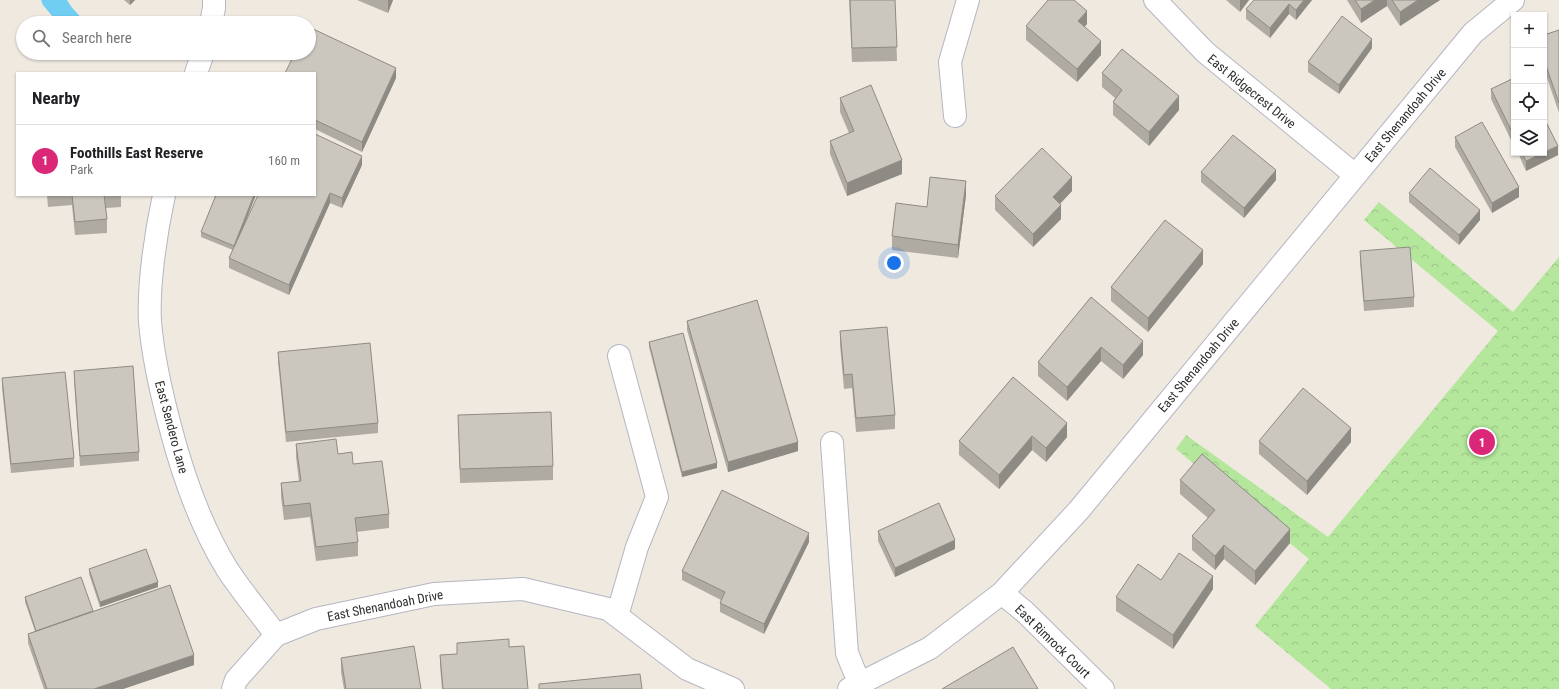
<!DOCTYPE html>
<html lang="en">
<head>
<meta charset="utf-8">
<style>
  body { margin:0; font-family:"Roboto Condensed",sans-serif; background:#f2f2f2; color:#202124 }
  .controls { position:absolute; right:12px; top:12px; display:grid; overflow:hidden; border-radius:0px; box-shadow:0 1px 3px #0004 }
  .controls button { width:36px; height:36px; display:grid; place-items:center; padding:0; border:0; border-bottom:1px solid #e0e0e0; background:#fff; color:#202124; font:20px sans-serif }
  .you { position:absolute; left:894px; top:263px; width:14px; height:14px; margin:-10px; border:3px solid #fff; border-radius:50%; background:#1a73e8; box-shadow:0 0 0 6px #1a73e833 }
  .badge { display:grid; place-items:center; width:26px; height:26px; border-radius:50%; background:#db2777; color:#fff; font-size:13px; font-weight:700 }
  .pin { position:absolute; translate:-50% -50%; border:2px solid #fff; box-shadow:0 1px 4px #0006 }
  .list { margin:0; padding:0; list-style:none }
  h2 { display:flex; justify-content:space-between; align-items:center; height:52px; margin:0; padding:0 16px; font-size:17px }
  h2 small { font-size:13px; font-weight:400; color:#757577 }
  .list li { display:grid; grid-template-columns:26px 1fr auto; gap:12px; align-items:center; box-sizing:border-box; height:72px; padding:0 16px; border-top:1px solid #e0e0e0 }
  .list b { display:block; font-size:15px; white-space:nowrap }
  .list p { margin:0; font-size:13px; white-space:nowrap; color:#757577 }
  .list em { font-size:13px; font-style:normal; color:#757577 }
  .icon { flex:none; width:22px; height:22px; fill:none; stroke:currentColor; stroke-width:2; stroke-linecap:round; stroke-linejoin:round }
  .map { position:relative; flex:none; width:1559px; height:689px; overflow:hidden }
  .search { position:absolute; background:#fff; box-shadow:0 1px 3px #0004; left:16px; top:16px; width:300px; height:44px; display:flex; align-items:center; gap:10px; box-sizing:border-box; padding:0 14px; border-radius:22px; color:#757577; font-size:15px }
  .panel { position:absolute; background:#fff; box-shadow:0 1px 3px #0004; left:16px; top:72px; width:300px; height:124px; border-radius:0px }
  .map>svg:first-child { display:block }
</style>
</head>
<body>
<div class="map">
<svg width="1559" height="689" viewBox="0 0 1559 689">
  <defs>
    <pattern id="forest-crowns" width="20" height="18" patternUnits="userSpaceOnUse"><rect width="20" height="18" fill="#b4e79c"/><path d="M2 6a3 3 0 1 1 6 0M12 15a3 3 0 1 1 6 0" fill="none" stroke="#9bc687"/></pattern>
  </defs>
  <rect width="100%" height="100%" fill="#efe9e0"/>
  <!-- forest -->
  <path fill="url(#forest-crowns)" d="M1379,202L1513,312L1559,257V689H1331L1255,626L1309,559L1176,449L1186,435L1328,537L1498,331L1364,220Z"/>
  <!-- water -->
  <path fill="#71cef3" d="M41,0H67C71,8 77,12 82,19L80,23H58L43,5Z"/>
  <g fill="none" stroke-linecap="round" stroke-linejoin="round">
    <!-- minor casing -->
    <g stroke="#b4b6c1" stroke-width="24">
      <path id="minor" d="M1155,0L1205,52L1355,175
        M211,23L214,8V0
        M196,73L203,53
        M955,116L950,62L968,0
        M164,195C156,232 148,284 150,322C153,357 161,392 170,426C183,476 200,525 227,569C242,592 260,613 276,635
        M832,443L847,653L860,685
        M1002,593L1026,613L1103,689
        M617,616L637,547L657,497L619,356
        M233,689L236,680L276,635L316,619L434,594L523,589L608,609L687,669L733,689
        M849,689L930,648L1002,593L1079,510L1473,33L1513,0"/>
    </g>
    <!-- minor -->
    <use href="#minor" stroke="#fff" stroke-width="22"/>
  </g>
  <!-- wall -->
  <path fill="#afaba3" d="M124,0H135L130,5Z
    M357,0H393L388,13Z
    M849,0H895L897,61L852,62Z
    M1226,0H1249L1240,12Z
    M1312,0L1296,20L1289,14L1270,38L1246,19V9Z
    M1347,0H1440L1400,26L1387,6L1361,23Z
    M1087,24L1084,27L1101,55L1077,82L1026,40V26Z
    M1559,30V113L1544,69V35Z
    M1372,48L1339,94L1308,72V62Z
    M315,73L396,78L362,152L315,129Z
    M1102,73L1179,110L1149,146L1113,115V102L1115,98L1102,87Z
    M1514,78V146L1491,99V89Z
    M840,98L902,174L847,196L830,154V141L849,133L840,112Z
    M1455,137L1519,197L1492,213L1455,147Z
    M1518,153H1544L1558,155L1526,171Z
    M362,165L342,208L330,203L289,295L229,268V258L233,250L201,237V232L242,230Z
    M1201,172L1276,180L1244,218L1201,182Z
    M1072,191L1060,204L1061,219L1033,247L995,210V196Z
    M1409,193L1480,220L1459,245L1409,202Z
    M47,195H121V207L106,208L107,219V233L75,235L72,205L48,207Z
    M966,195L958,258L892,250V236L927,207Z
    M1360,251L1414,297V307L1364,311L1360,261Z
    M1203,264L1148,332L1111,301V287Z
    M1091,297L1143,355L1123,379L1101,361L1067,401L1038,376V362Z
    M687,321L798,451L728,472L687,330Z
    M840,331L895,415V429L856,432L852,388L844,389L840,345Z
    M649,342L717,468L682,477L649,347Z
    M278,352L378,423V433L286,442L278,362Z
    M74,371L139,452V461L80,466L74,380Z
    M1013,377L1067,437L1046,462L1032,450L999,489L959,455V441Z
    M2,378L74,458V467L11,473L2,388Z
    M458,415L553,466V480L460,483Z
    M1259,441L1351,442L1307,495L1259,454Z
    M296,444L338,454L353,464L389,514V528L356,532L358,542V556L316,561L310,517L284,520L281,497V483L299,481L296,457Z
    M1180,480L1290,543L1255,585L1224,559L1215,570L1192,550V536L1208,518L1180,494Z
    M878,531L955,549L895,577L878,541Z
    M809,542L764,634L720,612V603L721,600L682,580V571Z
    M89,569L158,587L100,607L89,574Z
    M1161,580L1213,589L1173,649L1116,611V597Z
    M25,597L93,612L194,665L123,689H44L28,643V634L35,631L25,602Z
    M457,643L509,647L528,689H442L440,665V655L457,654Z
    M341,658L421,689H344L341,672Z"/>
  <!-- shaded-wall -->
  <path fill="#8e8b85" d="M130,0H135L130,5Z
    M388,0H393L388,13Z
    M1240,0H1249L1240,12Z
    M1304,0H1312L1296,20V10Z
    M1375,0H1387V6L1361,23V9Z
    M1418,0H1440L1400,26V12Z
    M1289,4V14L1270,38V28Z
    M1087,11V24L1078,35V21Z
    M1372,39V48L1339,94V85Z
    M1101,41V55L1077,82V69Z
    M396,68V78L362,152V142Z
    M1179,96V110L1149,146V132Z
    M1558,146V155L1526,171V161Z
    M362,156V165L342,208V198Z
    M902,160V174L847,196V183Z
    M1276,170V180L1244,218V208Z
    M1072,177V191L1053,211V197Z
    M966,181V195L958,258V245Z
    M1519,187V197L1492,213V203Z
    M330,193V203L289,295V285Z
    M254,195H256L234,251V246Z
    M1061,205V219L1033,247V234Z
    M1480,210V220L1459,245V235Z
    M1203,250V264L1148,332V318Z
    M1143,341V355L1123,379V365Z
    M1101,347V361L1067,401V387Z
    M1067,423V437L1046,462V448Z
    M1351,428V442L1307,495V481Z
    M1032,436V450L999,489V475Z
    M798,442V451L728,472V462Z
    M717,463V468L682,477V472Z
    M1290,529V543L1255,585V571Z
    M809,533V542L764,634V624Z
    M955,540V549L895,577V568Z
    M1224,545V559L1215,570V556Z
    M1213,576V589L1173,649V635Z
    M158,582V587L100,607V602Z
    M194,655V665L123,689H94Z"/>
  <!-- building -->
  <path fill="#cbc7be" stroke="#8e8b85" d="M850,0H895L897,47L852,48Z
    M1048,0H1074L1087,11L1078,21L1101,41L1077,69L1026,26Z
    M1254,0H1304L1296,10L1289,4L1270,28L1246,9Z
    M1355,0H1375L1361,9Z
    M1392,0H1418L1400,12Z
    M1342,16L1372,39L1339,85L1308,62Z
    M309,27L396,68L362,142L315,120V73H285L295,53H309Z
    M1559,30V103L1544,60V35Z
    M1122,49L1179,96L1149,132L1113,102L1122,90L1102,73Z
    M1514,78V136L1491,89Z
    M871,85L902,160L847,183L830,141L854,131L840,98Z
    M1544,118L1558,146L1544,152Z
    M1482,122L1519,187L1492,203L1455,137Z
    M315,134L362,156L342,198L330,193L289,285L229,258L258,195H315Z
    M1233,135L1276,170L1244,208L1201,172Z
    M1042,148L1072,177L1053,197L1061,205L1033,234L995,196Z
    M1522,153H1543L1526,161Z
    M1430,168L1480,210L1459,235L1409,193Z
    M930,177L966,181L958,245L892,236L896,203L927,207Z
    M72,195H104L107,219L75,222Z
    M216,195H254L234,246L201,232Z
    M1165,220L1203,250L1148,318L1111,287Z
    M1410,247L1414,297L1364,301L1360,251Z
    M1091,297L1143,341L1123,365L1101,347L1067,387L1038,362Z
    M757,300L798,442L728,462L687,321Z
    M887,327L895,415L856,418L852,374L844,375L840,331Z
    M683,333L717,463L682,472L649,342Z
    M370,343L378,423L286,432L278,352Z
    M133,366L139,452L80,456L74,371Z
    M65,372L74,458L11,464L2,378Z
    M1013,377L1067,423L1046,448L1032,436L999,475L959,441Z
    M1303,388L1351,428L1307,481L1259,441Z
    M551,412L553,466L460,469L458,415Z
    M336,439L338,454L352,452L353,464L382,461L389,514L355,518L358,542L316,547L310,503L284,506L281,483L301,481L296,444Z
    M1202,454L1290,529L1255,571L1224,545L1215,556L1192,536L1215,510L1180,480Z
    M722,490L809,533L764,624L720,603L725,592L682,571Z
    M939,503L955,540L895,568L878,531Z
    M146,549L158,582L100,602L89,569Z
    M1179,553L1213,576L1173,635L1116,597L1138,564L1161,580Z
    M81,577L93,611L36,631L25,597Z
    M170,585L194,655L94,689H47L28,634Z
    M509,639V647L524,646L528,689H443L440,655L457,654V643Z
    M414,646L421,689H346L341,658Z
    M1013,647L1038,689H942Z
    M640,674L642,689H539V684Z"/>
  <g text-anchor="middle" stroke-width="4" stroke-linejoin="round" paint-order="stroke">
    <!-- street labels -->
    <g font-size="13" fill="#2e2e2e" stroke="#fff">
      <text transform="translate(1252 91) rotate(39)" y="5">East Ridgecrest Drive</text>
      <text transform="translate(1405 115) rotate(-50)" y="5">East Shenandoah Drive</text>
      <text transform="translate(1198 365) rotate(-50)" y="5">East Shenandoah Drive</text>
      <text transform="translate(172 427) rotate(75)" y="5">East Sendero Lane</text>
      <text transform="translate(385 605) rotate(-11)" y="5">East Shenandoah Drive</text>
      <text transform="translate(1053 641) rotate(44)" y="5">East Rimrock Court</text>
    </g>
  </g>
</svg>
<div class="controls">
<button>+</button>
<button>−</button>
<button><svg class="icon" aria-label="locate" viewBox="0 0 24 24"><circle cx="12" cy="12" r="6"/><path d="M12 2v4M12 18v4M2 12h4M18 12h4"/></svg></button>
<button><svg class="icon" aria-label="layers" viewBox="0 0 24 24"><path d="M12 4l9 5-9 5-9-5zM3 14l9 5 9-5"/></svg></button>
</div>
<div class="you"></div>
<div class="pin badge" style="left:1482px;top:442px">1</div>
<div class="search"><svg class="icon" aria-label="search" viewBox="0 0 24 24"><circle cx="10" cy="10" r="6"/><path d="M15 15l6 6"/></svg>Search here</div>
<section class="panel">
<h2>Nearby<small></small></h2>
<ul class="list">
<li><span class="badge">1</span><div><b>Foothills East Reserve</b><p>Park</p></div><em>160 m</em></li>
</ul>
</section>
</div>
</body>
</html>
